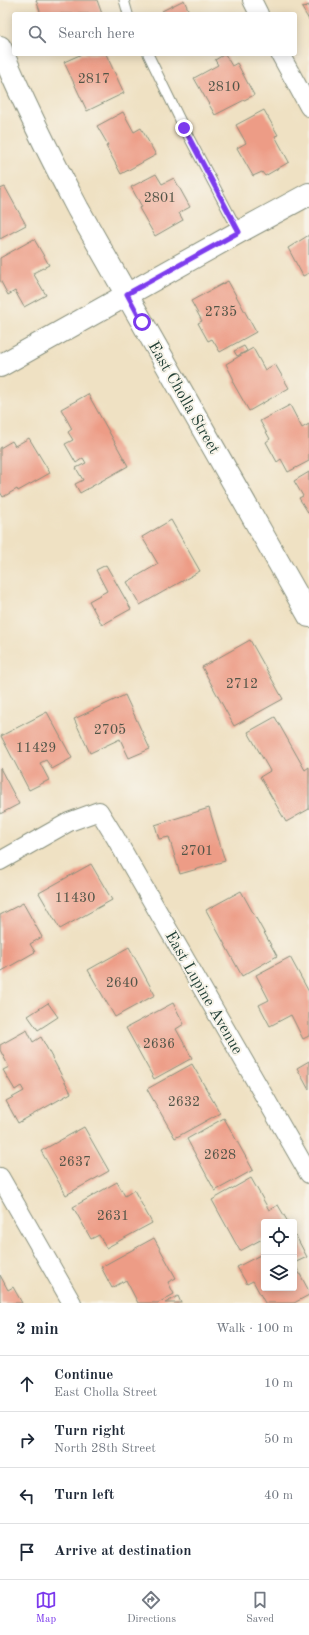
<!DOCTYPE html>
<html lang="en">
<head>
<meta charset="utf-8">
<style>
  body { margin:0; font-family:"Old Standard TT",serif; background:#f6f6f7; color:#1f2937 }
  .controls { position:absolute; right:12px; bottom:12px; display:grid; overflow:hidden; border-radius:4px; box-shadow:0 2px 10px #0003 }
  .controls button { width:36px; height:36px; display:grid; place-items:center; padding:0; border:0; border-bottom:1px solid #e0e1e3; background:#fff; color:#1f2937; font:20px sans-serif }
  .stop { position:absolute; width:12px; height:12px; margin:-9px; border:3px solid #7c3aed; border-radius:50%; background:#fff }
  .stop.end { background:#7c3aed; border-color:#fff; box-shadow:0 1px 4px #0008 }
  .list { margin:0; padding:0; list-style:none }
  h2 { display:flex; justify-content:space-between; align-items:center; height:52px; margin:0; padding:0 16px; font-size:17px }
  h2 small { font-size:13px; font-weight:400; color:#747a83 }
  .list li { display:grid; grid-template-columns:26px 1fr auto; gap:12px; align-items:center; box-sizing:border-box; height:56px; padding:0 16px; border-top:1px solid #e0e1e3 }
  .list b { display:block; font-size:15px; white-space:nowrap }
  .list p { margin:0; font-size:13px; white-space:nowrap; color:#747a83 }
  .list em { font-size:13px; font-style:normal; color:#747a83 }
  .icon { flex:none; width:22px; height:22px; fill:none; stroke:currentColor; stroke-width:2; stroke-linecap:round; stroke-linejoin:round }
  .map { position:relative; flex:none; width:309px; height:1303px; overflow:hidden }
  .search { position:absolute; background:#fff; box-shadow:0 2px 10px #0003; left:12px; right:12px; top:12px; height:44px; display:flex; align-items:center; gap:10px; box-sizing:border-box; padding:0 14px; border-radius:4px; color:#747a83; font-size:15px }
  .sheet { height:276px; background:#fff }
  nav { display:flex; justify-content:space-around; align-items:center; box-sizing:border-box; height:56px; border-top:1px solid #e0e1e3; background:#fff; font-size:11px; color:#747a83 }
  nav a { display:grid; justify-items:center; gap:2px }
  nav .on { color:#7c3aed }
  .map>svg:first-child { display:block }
</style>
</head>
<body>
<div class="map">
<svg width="309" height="1303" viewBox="0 0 309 1303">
  <rect width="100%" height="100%" fill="#f7f3e8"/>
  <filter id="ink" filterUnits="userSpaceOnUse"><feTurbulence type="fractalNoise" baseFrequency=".025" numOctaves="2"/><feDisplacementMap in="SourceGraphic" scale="8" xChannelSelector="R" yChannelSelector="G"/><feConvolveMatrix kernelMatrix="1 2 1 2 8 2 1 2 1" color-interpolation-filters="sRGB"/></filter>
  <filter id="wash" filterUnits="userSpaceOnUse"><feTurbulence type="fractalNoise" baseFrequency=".012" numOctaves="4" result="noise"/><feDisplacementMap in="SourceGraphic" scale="16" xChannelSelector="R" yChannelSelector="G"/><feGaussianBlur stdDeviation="0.9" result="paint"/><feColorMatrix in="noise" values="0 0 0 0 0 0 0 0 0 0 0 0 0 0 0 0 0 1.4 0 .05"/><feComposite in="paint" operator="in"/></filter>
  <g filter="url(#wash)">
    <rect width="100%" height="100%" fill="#efe1c3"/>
    <g id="blocks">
      <!-- building -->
      <path fill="#ed9c86" d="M36,0H97L102,14H41Z
        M184,0L190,14H164L162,11Z
        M309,5V20L302,8Z
        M82,54H106L124,93L87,111L64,62Z
        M225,54L232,66L237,63L254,95L215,115L194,78L218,65L215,60Z
        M264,110L278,135L275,136L289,162L265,176L262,172L253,176L237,148L246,143L236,125Z
        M123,112L134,132L141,128L156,155L121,174L106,146L108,145L97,126Z
        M156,174L162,184L174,178L190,207L179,213L183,220L155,236L139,208L142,207L131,187Z
        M5,187L26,225L0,239V189Z
        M309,235V273L303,276L288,248Z
        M34,239L49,265L33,273L46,295L24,307L15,291L8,295L0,280V258Z
        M228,281L256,332L220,352L212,339L208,341L198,323L202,321L191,301Z
        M244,346L247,351L237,356L234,351Z
        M253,348L265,370L275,364L289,388L249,411L232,381L234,380L226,364Z
        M88,394L128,466L80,493L75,484L83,480L76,468L86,463L83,458L76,463L65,444L73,440L68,432L72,429L61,409Z
        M290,405L302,428L309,424V461L288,472L281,459L277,462L266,442L270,439L260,421Z
        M29,438L50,473L18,491L17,489L3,497L0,492V448L12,441L15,446Z
        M309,472V514L299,498L303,496L294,481Z
        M171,520L200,571L140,605L127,582L158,564L142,537Z
        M106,565L131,609L102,625L89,601L107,591L96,570Z
        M250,640L283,699L234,726L202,667Z
        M125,695L150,749L129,758L120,739L90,753L74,719Z
        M47,712L72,758L52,769L46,760L40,763L49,780L29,790L1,736Z
        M275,717L305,770L309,767V809L286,822L260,777L270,771L248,732Z
        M0,768L19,804L0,814Z
        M209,808L225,861L180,874L169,837L159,839L155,825Z
        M91,864L112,900L60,929L39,893Z
        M241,891L277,956L242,976L206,910Z
        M23,903L42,937L30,944L35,952L0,972V915Z
        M129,947L155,995L115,1017L88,970Z
        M290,957L309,992V1036L303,1039L291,1015L270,1026L259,1005L269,1000L256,975Z
        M48,1003L58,1017L38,1030L28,1016Z
        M173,1003L184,1024L176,1029L192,1058L154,1079L126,1028Z
        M27,1030L33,1042L41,1037L71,1093L18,1123L6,1101L24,1091L21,1086L15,1090L3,1070L9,1067L0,1050V1045Z
        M309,1061V1090L297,1068Z
        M192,1064L220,1113L175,1138L147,1089Z
        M224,1118L253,1170L215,1191L187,1139Z
        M84,1127L109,1171L66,1195L41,1151Z
        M251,1178L269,1210L278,1205L288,1222H264V1238L240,1251L212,1200Z
        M117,1182L125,1196L134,1190L152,1223L106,1248L99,1235L91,1239L73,1207Z
        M296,1236L307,1257L294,1263L309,1291V1295L294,1303H265L253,1281L247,1284L237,1267L264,1253V1288H294V1237Z
        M154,1238L176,1278L168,1282L174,1294L158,1303H138L126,1280L112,1288L101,1267Z
        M0,1275L8,1290L13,1287L22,1303H0Z
        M178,1296L181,1303H165Z"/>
    </g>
  </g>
  <g filter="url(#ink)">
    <use href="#blocks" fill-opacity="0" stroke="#878f7c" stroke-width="1"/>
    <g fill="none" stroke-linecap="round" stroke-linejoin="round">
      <!-- service casing -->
      <g stroke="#878f7c" stroke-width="11">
        <path id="service" d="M124,0L128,14
          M148,54L184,128L239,232"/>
      </g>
      <!-- minor casing -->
      <g stroke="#878f7c" stroke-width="20">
        <path id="minor" d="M252,0L259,14
          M280,54L309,107
          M0,861L69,822L99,811L115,837L309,1174
          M0,1177L72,1303"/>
      </g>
      <!-- tertiary casing -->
      <g stroke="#878f7c" stroke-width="24">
        <path id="tertiary" d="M0,47C23,102 50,156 78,209L309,616
          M0,366L239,232L309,194"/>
      </g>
      <!-- service -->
      <use href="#service" stroke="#fff" stroke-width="9"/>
      <!-- minor -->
      <use href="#minor" stroke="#fff" stroke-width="18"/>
      <!-- tertiary -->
      <use href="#tertiary" stroke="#fff" stroke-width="22"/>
    </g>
  </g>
  <g fill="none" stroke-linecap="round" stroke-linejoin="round" filter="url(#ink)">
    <!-- route -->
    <path stroke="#7c3aed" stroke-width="5" d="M142,322L127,294L239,232L184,128"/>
  </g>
  <g text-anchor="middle" stroke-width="4" stroke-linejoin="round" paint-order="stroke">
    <!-- number labels -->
    <g font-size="14" fill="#525548">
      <text x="94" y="83">2817</text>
      <text x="224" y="91">2810</text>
      <text x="160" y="202">2801</text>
      <text x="221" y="316">2735</text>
      <text x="242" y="688">2712</text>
      <text x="110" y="734">2705</text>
      <text x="36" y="752">11429</text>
      <text x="197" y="855">2701</text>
      <text x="75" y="902">11430</text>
      <text x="122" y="987">2640</text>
      <text x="159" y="1048">2636</text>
      <text x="184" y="1106">2632</text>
      <text x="220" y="1159">2628</text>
      <text x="75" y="1166">2637</text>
      <text x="113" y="1220">2631</text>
    </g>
    <!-- street labels -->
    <g font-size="16" fill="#1f3d34" stroke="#f7f3e8">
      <text transform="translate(185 397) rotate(60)" y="6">East Cholla Street</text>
      <text transform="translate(205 992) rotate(60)" y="6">East Lupine Avenue</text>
    </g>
  </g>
</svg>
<div class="controls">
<button><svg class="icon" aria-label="locate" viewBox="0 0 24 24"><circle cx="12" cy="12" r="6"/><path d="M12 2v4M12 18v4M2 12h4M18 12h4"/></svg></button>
<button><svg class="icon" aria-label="layers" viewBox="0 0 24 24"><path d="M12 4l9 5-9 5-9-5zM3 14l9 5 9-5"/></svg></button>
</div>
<div class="stop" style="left:142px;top:322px"></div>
<div class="stop end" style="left:184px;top:128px"></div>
<div class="search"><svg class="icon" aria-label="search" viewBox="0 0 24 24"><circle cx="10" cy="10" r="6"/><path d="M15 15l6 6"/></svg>Search here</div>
</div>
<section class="sheet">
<h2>2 min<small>Walk · 100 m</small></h2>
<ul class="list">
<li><svg class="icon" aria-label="ahead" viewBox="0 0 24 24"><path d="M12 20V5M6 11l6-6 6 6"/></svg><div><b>Continue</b><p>East Cholla Street</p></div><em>10 m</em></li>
<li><svg class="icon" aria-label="right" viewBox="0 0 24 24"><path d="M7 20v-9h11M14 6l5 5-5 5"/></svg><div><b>Turn right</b><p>North 28th Street</p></div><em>50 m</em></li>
<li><svg class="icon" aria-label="left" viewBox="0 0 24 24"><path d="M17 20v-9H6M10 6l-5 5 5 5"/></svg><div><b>Turn left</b></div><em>40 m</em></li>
<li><svg class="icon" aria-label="arrive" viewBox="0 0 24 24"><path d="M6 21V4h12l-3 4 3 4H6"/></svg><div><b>Arrive at destination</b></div></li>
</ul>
</section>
<nav>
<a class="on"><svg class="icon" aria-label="map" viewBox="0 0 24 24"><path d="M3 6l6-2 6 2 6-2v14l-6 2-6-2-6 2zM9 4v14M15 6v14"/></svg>Map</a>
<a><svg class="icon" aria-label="directions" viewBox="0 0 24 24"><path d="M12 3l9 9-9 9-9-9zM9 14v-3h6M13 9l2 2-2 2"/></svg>Directions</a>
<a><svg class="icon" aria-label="saved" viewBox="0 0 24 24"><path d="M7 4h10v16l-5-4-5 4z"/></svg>Saved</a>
</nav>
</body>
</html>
